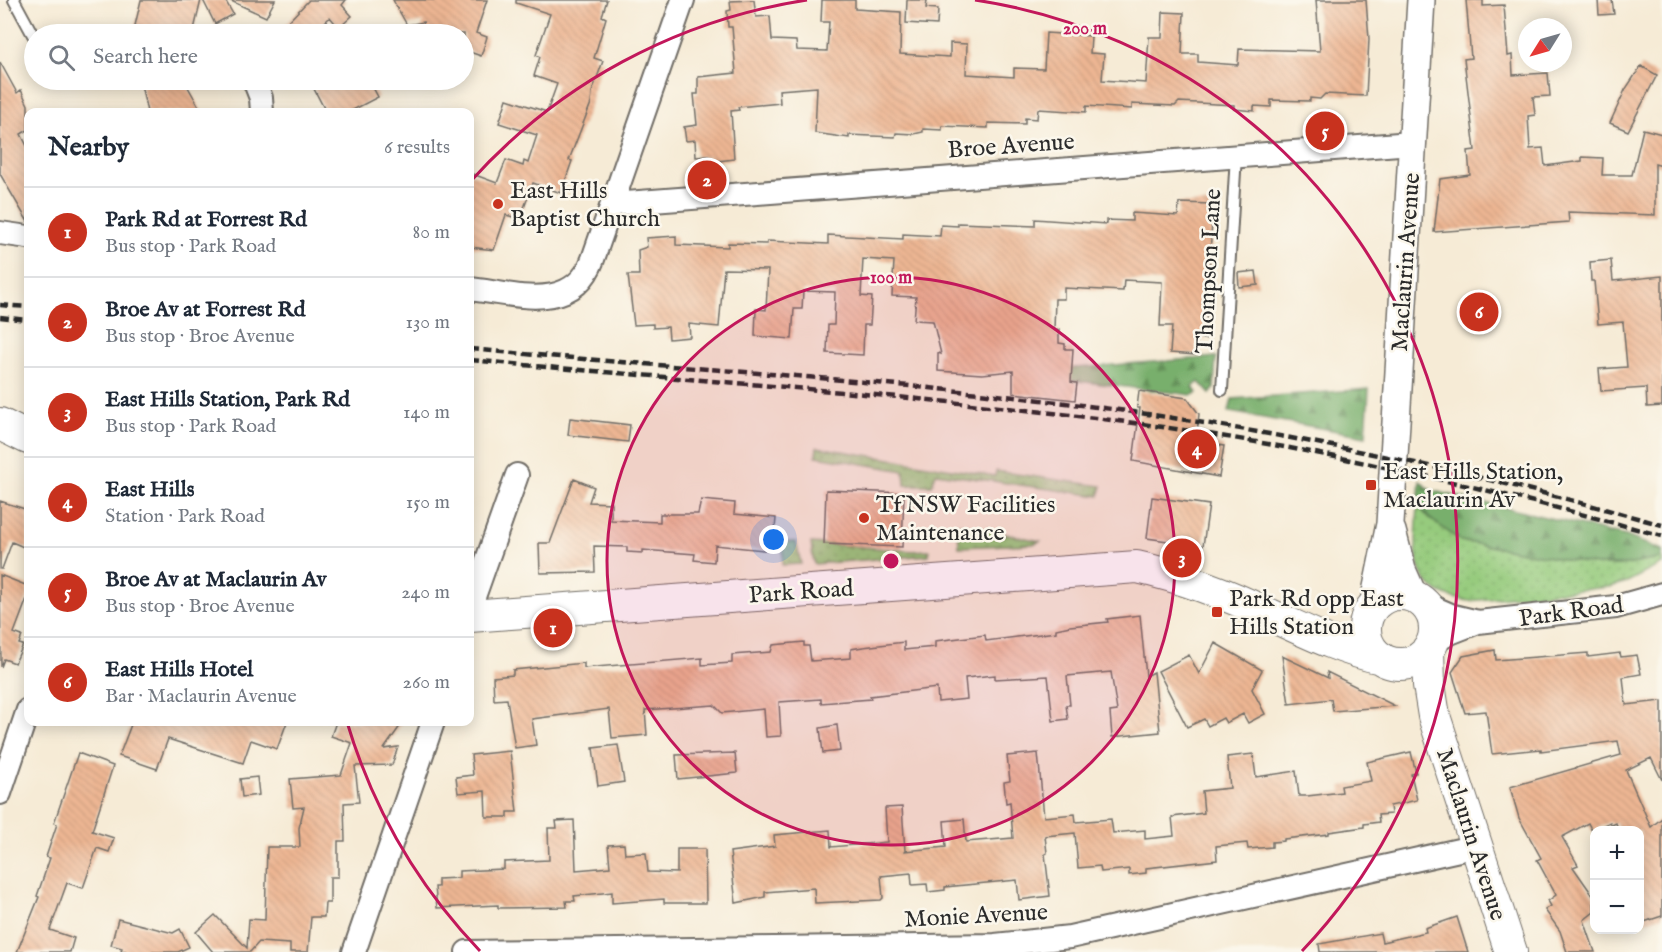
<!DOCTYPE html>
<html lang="en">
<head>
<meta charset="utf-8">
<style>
  body { margin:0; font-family:"IM FELL English",serif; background:#f2f2f3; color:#1f2937 }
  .controls { position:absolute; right:18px; bottom:18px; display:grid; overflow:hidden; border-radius:12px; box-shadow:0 3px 15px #0003 }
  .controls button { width:54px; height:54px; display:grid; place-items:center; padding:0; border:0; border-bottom:2px solid #e0e1e3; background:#fff; color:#1f2937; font:30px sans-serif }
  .compass { position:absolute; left:1518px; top:18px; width:54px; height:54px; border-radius:50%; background:#fff; box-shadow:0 3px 15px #0003; rotate:233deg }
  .you { position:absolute; left:774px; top:540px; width:21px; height:21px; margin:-15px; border:4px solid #fff; border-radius:50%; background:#1a73e8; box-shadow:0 0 0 9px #1a73e833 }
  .badge { display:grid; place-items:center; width:39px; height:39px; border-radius:50%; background:#c8321e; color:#fff; font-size:20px; font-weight:700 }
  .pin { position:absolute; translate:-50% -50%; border:3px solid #fff; box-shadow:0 2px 6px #0006 }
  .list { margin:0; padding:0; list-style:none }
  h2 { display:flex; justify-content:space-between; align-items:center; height:78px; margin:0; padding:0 24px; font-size:26px }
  h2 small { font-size:20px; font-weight:400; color:#747a83 }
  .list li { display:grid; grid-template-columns:39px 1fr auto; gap:18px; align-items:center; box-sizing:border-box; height:90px; padding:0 24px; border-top:2px solid #e0e1e3 }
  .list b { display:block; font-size:22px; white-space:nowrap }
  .list p { margin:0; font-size:20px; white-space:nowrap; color:#747a83 }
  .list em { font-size:20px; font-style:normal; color:#747a83 }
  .icon { flex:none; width:33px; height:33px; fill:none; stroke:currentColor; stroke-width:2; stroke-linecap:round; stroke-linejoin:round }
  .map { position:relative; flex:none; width:1662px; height:952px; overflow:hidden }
  .search { position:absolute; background:#fff; box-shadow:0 3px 15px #0003; left:24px; top:24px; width:450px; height:66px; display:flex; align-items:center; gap:15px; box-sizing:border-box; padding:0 21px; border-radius:33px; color:#747a83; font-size:22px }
  .panel { position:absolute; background:#fff; box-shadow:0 3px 15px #0003; left:24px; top:108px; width:450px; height:618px; border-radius:12px }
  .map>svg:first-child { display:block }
</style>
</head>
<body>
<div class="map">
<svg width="1662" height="952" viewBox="0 0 1662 952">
  <defs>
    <pattern id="green-dots" width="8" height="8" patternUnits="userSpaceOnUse" patternTransform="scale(1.5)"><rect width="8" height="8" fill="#96cb7d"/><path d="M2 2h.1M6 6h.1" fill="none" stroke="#81ae6c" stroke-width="1.8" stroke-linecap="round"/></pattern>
    <pattern id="forest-firs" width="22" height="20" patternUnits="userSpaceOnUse" patternTransform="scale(1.5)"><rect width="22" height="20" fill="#78af6c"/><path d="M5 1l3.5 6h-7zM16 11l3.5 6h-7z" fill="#638f59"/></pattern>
    <pattern id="building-back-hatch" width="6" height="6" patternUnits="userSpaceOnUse" patternTransform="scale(1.5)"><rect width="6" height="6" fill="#edb693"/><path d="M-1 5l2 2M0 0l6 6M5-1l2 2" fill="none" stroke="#cb9d7f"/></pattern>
  </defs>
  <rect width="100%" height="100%" fill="#fbf7ec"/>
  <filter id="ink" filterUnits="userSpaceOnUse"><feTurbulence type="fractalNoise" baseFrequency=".0167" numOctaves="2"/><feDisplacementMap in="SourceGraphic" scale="12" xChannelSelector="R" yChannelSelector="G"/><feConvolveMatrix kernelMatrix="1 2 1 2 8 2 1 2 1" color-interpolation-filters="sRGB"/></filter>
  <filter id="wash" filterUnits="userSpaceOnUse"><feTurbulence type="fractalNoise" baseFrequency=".008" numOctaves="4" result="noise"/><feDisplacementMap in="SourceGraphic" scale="24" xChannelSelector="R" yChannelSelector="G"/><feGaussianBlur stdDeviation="1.35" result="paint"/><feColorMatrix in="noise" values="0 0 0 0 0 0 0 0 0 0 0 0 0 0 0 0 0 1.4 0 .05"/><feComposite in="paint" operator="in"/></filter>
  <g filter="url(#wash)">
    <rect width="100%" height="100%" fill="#f6ebd6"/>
    <!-- green -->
    <path fill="url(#green-dots)" stroke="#607b54" stroke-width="1.5" d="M817,447L995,476L996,471L1102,486L1099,496L936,473L932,485H905L904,471L816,456Z
      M1418,506L1429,518L1461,541L1596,565H1627L1662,558V564L1627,582L1609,587L1469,601C1408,593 1415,555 1418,506Z
      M958,524L1040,541L1033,544L959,547Z
      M784,542H796L801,564L782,565Z
      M811,543L912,551L929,550V555L814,564Z"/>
    <!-- forest -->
    <path fill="url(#forest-firs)" stroke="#526d4c" stroke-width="1.5" d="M1216,357L1214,389L1210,394L1199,382L1193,387L1197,393L1192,395L1011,373Z
      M1369,389L1366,436L1229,412L1232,399Z
      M1420,481L1430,490L1626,536L1662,550V558L1627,565H1596L1461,541L1429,518L1418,506Z"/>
    <g id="blocks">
      <!-- building -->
      <path fill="url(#building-back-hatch)" d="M141,0H201L193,34H133Z
        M203,0H225L233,14L215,24Z
        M229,0H275L266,17Z
        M309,0H346L342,5L352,16L339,28L330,17L313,34H291L283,27Z
        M393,0H487L476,33L487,37L481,56L464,50V34H419L424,22L407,25Z
        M516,0H607L602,16L606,18L594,58L603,61L592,92L591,103L569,160L572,161L561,193L533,183L520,219L506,215L494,250L470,247V173L497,183L506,160L523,166L524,161L528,163L537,135L499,123L507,99L547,112L557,84L534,76L540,57L536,55L550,14L516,3Z
        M754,0L756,17L770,16L772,40L796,41L797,50L827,51L829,22H821L822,0H855V9L901,12L900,54L950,57V43L967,44L966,74L1014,77V68L1044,69L1046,33L1091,36L1090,53L1104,54L1102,80L1146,83L1149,37H1162L1163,12L1184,13L1182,54H1198V62L1238,65L1239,49L1320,51L1316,0H1366L1369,39L1366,96L1325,94L1320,99L1310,98V101L1271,100V107L1254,106V111L1234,109V105L1179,102L1175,106L1132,104V109L1086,106V112L1038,109L1037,119L1025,118V124L988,123V128L942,126V130L923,129V132L914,134L896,133L895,137L849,135V138L815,133L817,87L779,90L780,103L738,107L739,110L731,111L734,159L710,162L709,156L696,157L695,140L686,141L684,127L697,125L694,94H698V77L736,73L732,27H728L727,11L731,10L730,1Z
        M907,0H927L926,8L938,9L937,25L906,23Z
        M1466,0H1483V6L1504,5L1508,56L1512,55L1513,75L1548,73L1550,96L1533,97L1535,115L1528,116L1530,149L1543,148L1545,166L1582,161V157L1603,158L1602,175H1632L1643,129L1662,134V166L1655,164V215L1568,212L1569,222L1434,232L1440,179L1470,175L1468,151L1475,150L1464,59L1471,58Z
        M1598,0H1612L1614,14L1599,15Z
        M0,62L17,93L21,90L28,105V130L21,134L28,148V222L0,174Z
        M1641,66L1657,75L1628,131L1610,123L1625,90Z
        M140,80H184L202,112H147Z
        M323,80H369L378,97L349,112H326L312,85Z
        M1179,203L1213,204L1205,339L1197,338L1196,355L1170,353L1172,326H1160L1162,282L1124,280L1123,291L1064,288V299H1055L1054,330H1059V343L1065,344V349H1073L1071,382L1077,383L1075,400L1013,393V371L982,374L938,371V353L941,354L933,321L914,320L916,297L892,296L894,261L863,259L861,296L872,297L870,325H864L863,355L827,353L828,325H834L835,292L803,291L802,309H794L792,339L755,336L756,309L766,310L768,270L724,269L719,327L689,324L690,337L669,339L668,327L653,328V324L634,325L628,275H639L638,250L647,247L646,238L676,236V245L728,247V243L767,244V241L828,244V235L903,239V234L940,236L941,225L958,226V223L1035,226V219L1106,224V220L1132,221V213L1178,216Z
        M1611,260L1613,281L1662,276V406L1647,407L1646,388L1601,391L1599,369L1627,367L1623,322L1598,324L1594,281H1591L1590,262Z
        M1256,271L1258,285L1239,287L1238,273Z
        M1139,391L1187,398L1199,414L1196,442L1224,446L1219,477L1133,461L1140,408H1137Z
        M570,418L630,425L628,442L568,435Z
        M574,479L594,487L589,502L611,503V520L660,522V514H698L701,500L735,503L734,514L776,518L773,551L715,545L714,562L694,560L695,554L643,550V553L627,552V547L594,546L595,572L540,573L539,543H550Z
        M826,490L904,493L902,547L824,544Z
        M1152,497L1209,505L1203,546L1147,538Z
        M0,501L28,510V549L12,542L2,569H0Z
        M0,575L28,586V596L14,633L22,636L19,644L23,645L15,663L4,659L1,667Z
        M1140,615L1146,676L1154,672L1160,732L1112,737L1110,712L1117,711L1111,672L1067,676L1070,705H1066L1068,719L1053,721L1048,676L995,679V675L965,678L967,699L938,702L937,688L870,696L871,699L821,703V699L779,702L781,736L766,737L764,709L722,713L714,705L645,710L647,735L612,738L609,709L532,719L536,745L515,748L507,699L494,700L493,677L513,675V670L584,663V668L702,658V665L732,663V655L771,652L773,645L804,642V646H809L811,661L851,658V649L863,647L904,642V650L935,647V641L985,635L986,641L1056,632V629L1070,626L1108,622L1107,619Z
        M1215,643L1262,670L1252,689L1265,714L1248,723L1243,714L1226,723L1223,718L1208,726L1204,719L1187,727L1158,671L1189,655L1199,674Z
        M1495,650L1496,660L1588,653V657L1620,653L1621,657L1637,655L1641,674L1623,677L1626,705L1662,701V780L1651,758L1626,770L1651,827L1662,818V916L1644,922L1640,910V831H1619L1616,823L1612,825L1610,822L1592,831L1588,823L1562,837L1578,865L1573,867L1594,897V912L1584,920L1595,952H1567L1560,931L1545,910L1551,906L1548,901L1556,895L1537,860L1541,858L1519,818L1510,787L1621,755L1618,741L1541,751V749L1492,754L1486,711L1465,713L1452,672L1463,656Z
        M1282,656L1328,678L1327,672L1395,706L1333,711L1331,699L1289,704Z
        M132,722H287L277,749L251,740L243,763L168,739L157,769L119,756Z
        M336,722H403L384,749L398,747L392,765L355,766L359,802L344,803L345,841H338V877H330V903H325L324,917H311L308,952H290V944L259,942L250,952H213L196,932L215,915L247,948L249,919L265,920L267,847H300L299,828L304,807L293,808L290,779L341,775L352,743L331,736Z
        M837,725L840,751L823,753L820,728Z
        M618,745L624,782L598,786L593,748Z
        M510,751L517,812H508V817H486L485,791L458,793L456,777L473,775L471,755Z
        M1411,752L1416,773L1411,774L1417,800L1390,806L1391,814L1378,815L1379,822L1364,824V827L1329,832V834L1284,839V841L1272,842V847L1248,849L1247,843L1216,846L1217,860L1146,868V873L1129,875V869L1101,872L1100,866L1078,868L1075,833L1045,836L1047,853L1045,854L1050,896L1019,900L1017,880L945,887V890L928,892L927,884L912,885L911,873L881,876L883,898L881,900L815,903L814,888L765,892V897L736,903L730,852L775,846L774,835L830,830L831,847L887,842L885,808L902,807L905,851L946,847L944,821L964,819L966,842L1013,838L1010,802L1006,803L1004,782L1010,781L1007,756L1038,753L1044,817L1075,814L1076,822L1111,819L1113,833L1145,830V839L1174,836L1172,817L1204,813L1202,791L1230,788L1227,757L1253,754L1256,777L1296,771L1299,796H1307L1342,792L1341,786L1371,781L1367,762Z
        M78,753L113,766L92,831L114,838L109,852L97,848L83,888L67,883L50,930L74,938L70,952H17L39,897L37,896L50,858L46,857L57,824L54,823Z
        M735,753L737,773L678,779L676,755Z
        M257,777L259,795L242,797L240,779Z
        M574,820L576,870L610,867L608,845L624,844L625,854L646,853L648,872L677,873V849H705L706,903H664V899L612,903V892L574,896L575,901H566L567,907L498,908V905L437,908L435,887H438V879L459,878V871L504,869V862L549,860L548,828H557L556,821Z
        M1457,917L1468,952H1320L1319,944L1380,933L1382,942L1426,932L1425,928Z
        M118,919L173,933L180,929L189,947L178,952H121L122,948L111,945Z"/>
    </g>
  </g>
  <g filter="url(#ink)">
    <use href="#blocks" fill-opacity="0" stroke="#726e67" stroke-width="1.5"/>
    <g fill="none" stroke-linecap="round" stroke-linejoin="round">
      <!-- service casing -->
      <g stroke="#726e67" stroke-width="14">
        <path id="service" d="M14,0L33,35
          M1222,390L1236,155"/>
      </g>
      <!-- minor casing -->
      <g stroke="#726e67" stroke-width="26">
        <path id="minor" d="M254,80L261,98L262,112
          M613,204L1412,143
          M0,233L28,237
          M470,289C515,294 573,314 593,259L683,0
          M1423,603L1453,616L1478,622
          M470,608L517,475
          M1431,644L1450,633L1478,622L1616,607L1662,594
          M0,793L28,710
          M354,952L433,722
          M467,952L995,945L1070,937L1477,846"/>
      </g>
      <!-- tertiary casing -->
      <g stroke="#726e67" stroke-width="30">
        <path id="tertiary" d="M1392,531L1402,570L1414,597
          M1373,607L1390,524L1421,0"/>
      </g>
      <!-- secondary casing -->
      <g stroke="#726e67" stroke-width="34">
        <path id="secondary" d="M0,424L28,438
          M1365 629a35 35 0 1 1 70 0a35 35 0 1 1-70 0Z
          M470,616L1137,567C1182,577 1229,595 1270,615C1307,632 1341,649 1381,658
          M1428,649L1429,685L1434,716L1511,952"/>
      </g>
      <!-- service -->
      <use href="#service" stroke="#fff" stroke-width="10"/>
      <!-- minor -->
      <use href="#minor" stroke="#fff" stroke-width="22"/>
      <!-- tertiary -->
      <use href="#tertiary" stroke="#fff" stroke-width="27"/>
      <!-- secondary -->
      <use href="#secondary" stroke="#fff" stroke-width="32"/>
      <!-- rail -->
      <path stroke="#2b2b2b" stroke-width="4.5" stroke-dasharray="9 4.5" stroke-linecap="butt" d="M0,305L28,307
        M0,317L28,320
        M470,349C693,370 918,381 1140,413C1317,439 1490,476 1662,525
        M470,360C691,381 913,394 1134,423C1313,447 1489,488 1662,536"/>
    </g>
  </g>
  <!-- distance rings -->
  <circle cx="891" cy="561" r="284" fill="#c2185b" fill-opacity=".12"/>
  <g fill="none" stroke="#c2185b" stroke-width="3">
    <circle cx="891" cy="561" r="284"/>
    <path d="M480 951A567 567 0 0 1 347 722M470 182A567 567 0 0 1 807 0M975 0A567 567 0 0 1 1302 951"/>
  </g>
  <!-- markers -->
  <g fill="#c8321e" stroke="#fbf7ec" stroke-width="2">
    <circle cx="498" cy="204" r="6"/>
    <rect x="1365" y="479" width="12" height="12" rx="3"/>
    <circle cx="864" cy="518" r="6"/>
    <rect x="1211" y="606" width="12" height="12" rx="3"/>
  </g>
  <g text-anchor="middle" stroke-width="5" stroke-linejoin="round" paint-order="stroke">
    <!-- street labels -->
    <g font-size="24" fill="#2b2b2b" stroke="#fbf7ec">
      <text transform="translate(1011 145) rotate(-4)" y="8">Broe Avenue</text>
      <text transform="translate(1405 262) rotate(-86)" y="8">Maclaurin Avenue</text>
      <text transform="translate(1208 271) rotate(-87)" y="8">Thompson Lane</text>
      <text transform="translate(801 591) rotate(-4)" y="8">Park Road</text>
      <text transform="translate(1571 611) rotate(-8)" y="8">Park Road</text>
      <text transform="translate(1472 834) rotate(72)" y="8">Maclaurin Avenue</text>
      <text transform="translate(976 915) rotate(-3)" y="8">Monie Avenue</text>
    </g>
    <!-- poi labels -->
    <g font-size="24" fill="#2b2b2b" stroke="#fbf7ec" text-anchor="start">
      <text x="510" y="198">East Hills<tspan x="510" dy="28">Baptist Church</tspan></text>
      <text x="1383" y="479">East Hills Station,<tspan x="1383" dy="28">Maclaurin Av</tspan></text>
      <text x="876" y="512">TfNSW Facilities<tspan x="876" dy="28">Maintenance</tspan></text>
      <text x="1229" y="606">Park Rd opp East<tspan x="1229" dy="28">Hills Station</tspan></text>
    </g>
  </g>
  <circle cx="891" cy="561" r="9" fill="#c2185b" stroke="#fbf7ec" stroke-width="3"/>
  <g font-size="18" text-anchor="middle" font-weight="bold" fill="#c2185b" stroke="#fbf7ec" stroke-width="5" stroke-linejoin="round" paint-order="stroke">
    <text x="1085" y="34">200 m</text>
    <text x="891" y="283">100 m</text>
  </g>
</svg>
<div class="controls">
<button>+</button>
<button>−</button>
</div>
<svg class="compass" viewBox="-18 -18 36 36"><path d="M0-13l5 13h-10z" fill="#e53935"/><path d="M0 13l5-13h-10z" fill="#747a83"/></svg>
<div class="you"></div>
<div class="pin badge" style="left:553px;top:628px">1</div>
<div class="pin badge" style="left:707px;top:180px">2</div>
<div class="pin badge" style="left:1182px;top:558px">3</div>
<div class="pin badge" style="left:1197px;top:449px">4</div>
<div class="pin badge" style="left:1325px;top:131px">5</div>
<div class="pin badge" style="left:1479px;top:312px">6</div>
<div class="search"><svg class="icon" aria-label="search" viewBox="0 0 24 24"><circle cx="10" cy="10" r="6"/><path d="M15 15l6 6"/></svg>Search here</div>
<section class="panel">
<h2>Nearby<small>6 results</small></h2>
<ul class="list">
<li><span class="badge">1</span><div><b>Park Rd at Forrest Rd</b><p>Bus stop · Park Road</p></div><em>80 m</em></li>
<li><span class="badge">2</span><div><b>Broe Av at Forrest Rd</b><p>Bus stop · Broe Avenue</p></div><em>130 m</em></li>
<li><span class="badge">3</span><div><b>East Hills Station, Park Rd</b><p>Bus stop · Park Road</p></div><em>140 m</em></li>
<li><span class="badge">4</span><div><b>East Hills</b><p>Station · Park Road</p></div><em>150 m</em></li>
<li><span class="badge">5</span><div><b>Broe Av at Maclaurin Av</b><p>Bus stop · Broe Avenue</p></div><em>240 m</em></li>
<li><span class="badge">6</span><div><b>East Hills Hotel</b><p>Bar · Maclaurin Avenue</p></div><em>260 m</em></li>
</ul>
</section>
</div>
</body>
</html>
